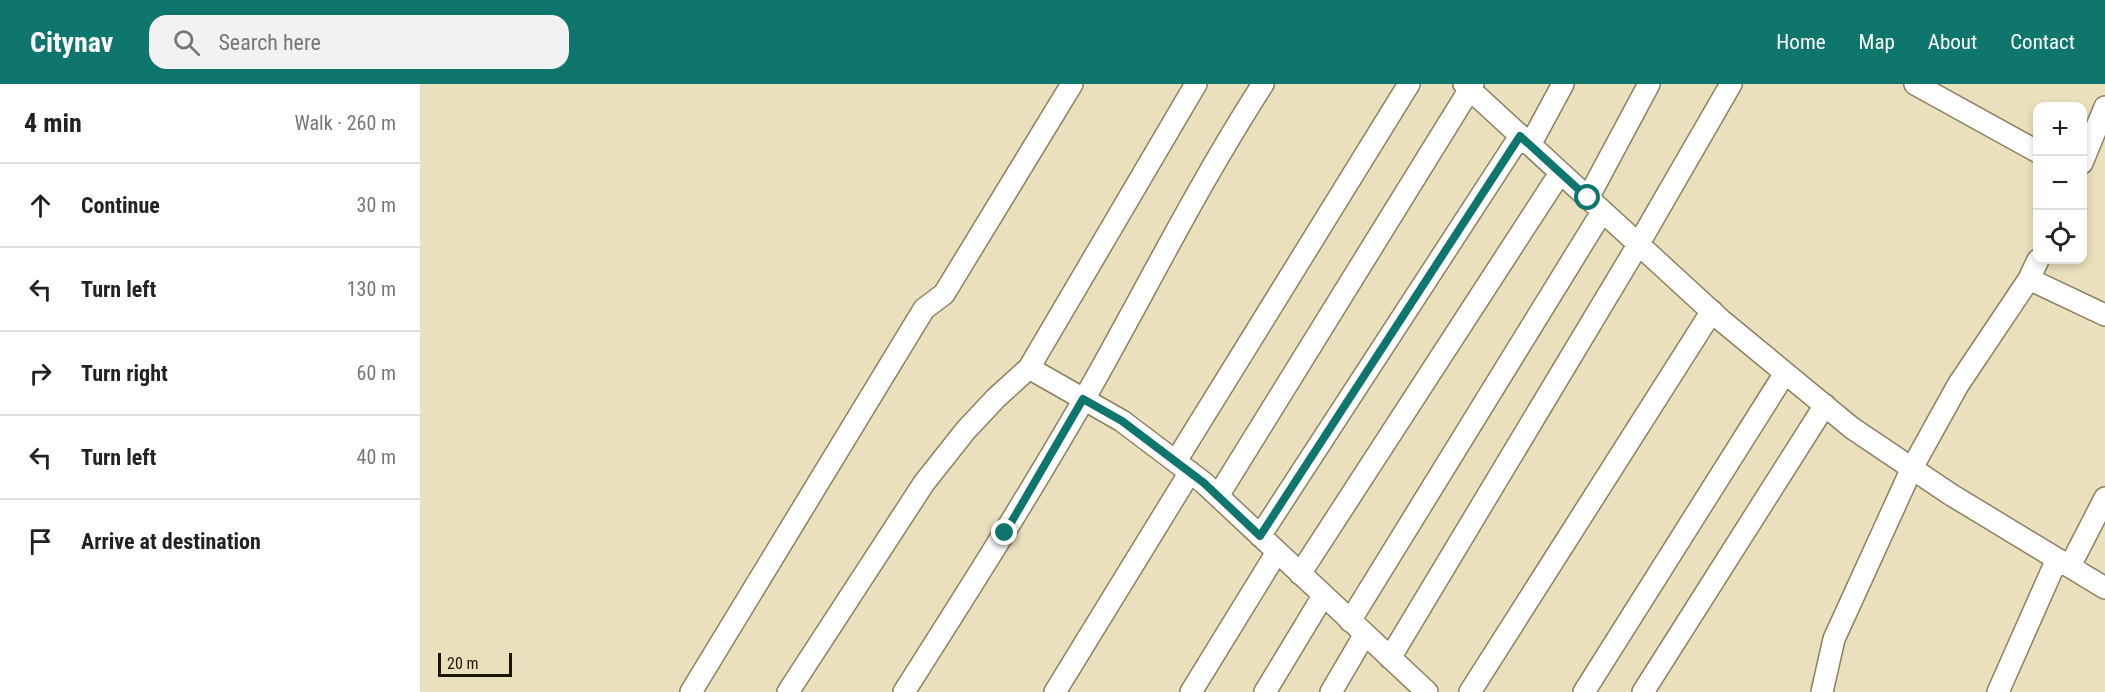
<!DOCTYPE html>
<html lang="en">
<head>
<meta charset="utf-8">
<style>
  body { margin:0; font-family:"Roboto Condensed",sans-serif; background:#f2f2f2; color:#222 }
  .controls { position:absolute; right:18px; top:18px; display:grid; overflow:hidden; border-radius:12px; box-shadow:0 3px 9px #0003 }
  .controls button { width:54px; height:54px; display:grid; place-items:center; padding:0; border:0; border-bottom:2px solid #e0e0e0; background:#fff; color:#222; font:30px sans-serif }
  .scale { position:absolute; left:18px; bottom:15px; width:74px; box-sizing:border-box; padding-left:6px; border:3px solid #1b160a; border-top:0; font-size:16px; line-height:21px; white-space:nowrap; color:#1b160a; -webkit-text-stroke:4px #ebe0bd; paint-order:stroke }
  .stop { position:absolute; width:18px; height:18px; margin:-14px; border:4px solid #0f766e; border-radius:50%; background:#fff }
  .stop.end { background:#0f766e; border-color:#fff; box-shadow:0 2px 6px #0008 }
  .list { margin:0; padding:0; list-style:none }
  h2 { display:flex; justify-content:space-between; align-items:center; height:78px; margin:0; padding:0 24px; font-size:26px }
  h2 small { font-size:20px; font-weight:400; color:#767676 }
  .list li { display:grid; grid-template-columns:39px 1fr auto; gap:18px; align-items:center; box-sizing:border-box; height:84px; padding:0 24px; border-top:2px solid #e0e0e0 }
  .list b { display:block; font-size:22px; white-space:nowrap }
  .list em { font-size:20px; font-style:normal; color:#767676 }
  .icon { flex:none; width:33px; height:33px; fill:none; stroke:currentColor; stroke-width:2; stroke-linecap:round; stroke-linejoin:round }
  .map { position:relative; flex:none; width:1685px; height:608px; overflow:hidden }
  header { display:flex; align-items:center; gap:36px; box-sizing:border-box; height:84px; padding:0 30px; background:#0f766e; color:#fff }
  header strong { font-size:28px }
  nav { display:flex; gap:33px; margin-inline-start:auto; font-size:21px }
  .search { width:420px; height:54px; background:#f2f2f2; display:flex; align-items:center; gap:15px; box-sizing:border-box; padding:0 21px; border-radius:18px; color:#767676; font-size:22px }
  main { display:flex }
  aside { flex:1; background:#fff }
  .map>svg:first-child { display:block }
</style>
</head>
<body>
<header>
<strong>Citynav</strong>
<div class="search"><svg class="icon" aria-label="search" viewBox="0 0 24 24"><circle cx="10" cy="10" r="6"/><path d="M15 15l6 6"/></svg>Search here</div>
<nav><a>Home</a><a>Map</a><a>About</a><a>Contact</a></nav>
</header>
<main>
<aside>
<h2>4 min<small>Walk · 260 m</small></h2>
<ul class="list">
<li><svg class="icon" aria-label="ahead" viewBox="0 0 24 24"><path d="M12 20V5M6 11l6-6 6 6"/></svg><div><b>Continue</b></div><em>30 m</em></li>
<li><svg class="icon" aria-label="left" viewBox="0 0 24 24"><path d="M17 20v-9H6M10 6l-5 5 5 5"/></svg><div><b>Turn left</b></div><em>130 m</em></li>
<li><svg class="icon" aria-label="right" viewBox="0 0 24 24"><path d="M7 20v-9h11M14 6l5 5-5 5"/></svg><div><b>Turn right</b></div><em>60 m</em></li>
<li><svg class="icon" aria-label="left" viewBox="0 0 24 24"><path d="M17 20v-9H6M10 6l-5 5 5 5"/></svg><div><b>Turn left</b></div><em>40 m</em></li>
<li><svg class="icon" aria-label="arrive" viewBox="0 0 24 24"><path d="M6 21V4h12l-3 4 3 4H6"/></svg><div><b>Arrive at destination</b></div></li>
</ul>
</aside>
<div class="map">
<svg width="1685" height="608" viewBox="0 0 1685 608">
  <rect width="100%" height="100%" fill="#ebe0bd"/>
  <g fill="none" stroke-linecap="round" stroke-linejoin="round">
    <!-- street casing -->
    <g stroke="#8b8060" stroke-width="24">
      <path id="street" d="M1044,0L1301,236L1432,344L1530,410L1685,504
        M1495,0L1618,68
        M1110,61L1143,0
        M1662,79L1685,23
        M1168,114L1229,0
        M1609,195L1685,231
        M609,284L702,337L784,399L1007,608
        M756,377L989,0
        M798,412L1053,0
        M840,452L1100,52
        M1650,482L1685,414
        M880,490L1140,89
        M930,537L1182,128
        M970,574L1218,161L1311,0
        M271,608L504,225L524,210L652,0
        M368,608L504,399L546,346L576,314L609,284L776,0
        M484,608C545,512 606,416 663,317C723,212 777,102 843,0
        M635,608L770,388
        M771,608L857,468
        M845,608L903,512
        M911,608L945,550
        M1050,608L1292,227
        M1164,608L1365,289
        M1223,608L1405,321
        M1402,608L1414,555L1492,384L1538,301L1609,195L1618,176
        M1578,608L1637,475"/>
    </g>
    <!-- street -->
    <use href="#street" stroke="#fff" stroke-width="21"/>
  </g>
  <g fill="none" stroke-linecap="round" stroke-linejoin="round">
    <!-- route -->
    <path stroke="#0f766e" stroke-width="8" d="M585,449L663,315L702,337L784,399L840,452L1100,52L1168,114"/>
  </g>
</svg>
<div class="controls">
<button>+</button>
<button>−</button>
<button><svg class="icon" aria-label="locate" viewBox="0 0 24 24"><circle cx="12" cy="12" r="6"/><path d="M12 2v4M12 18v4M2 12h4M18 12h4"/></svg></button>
</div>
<div class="scale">20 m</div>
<div class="stop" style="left:1168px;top:114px"></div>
<div class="stop end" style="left:585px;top:449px"></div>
</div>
</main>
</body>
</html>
